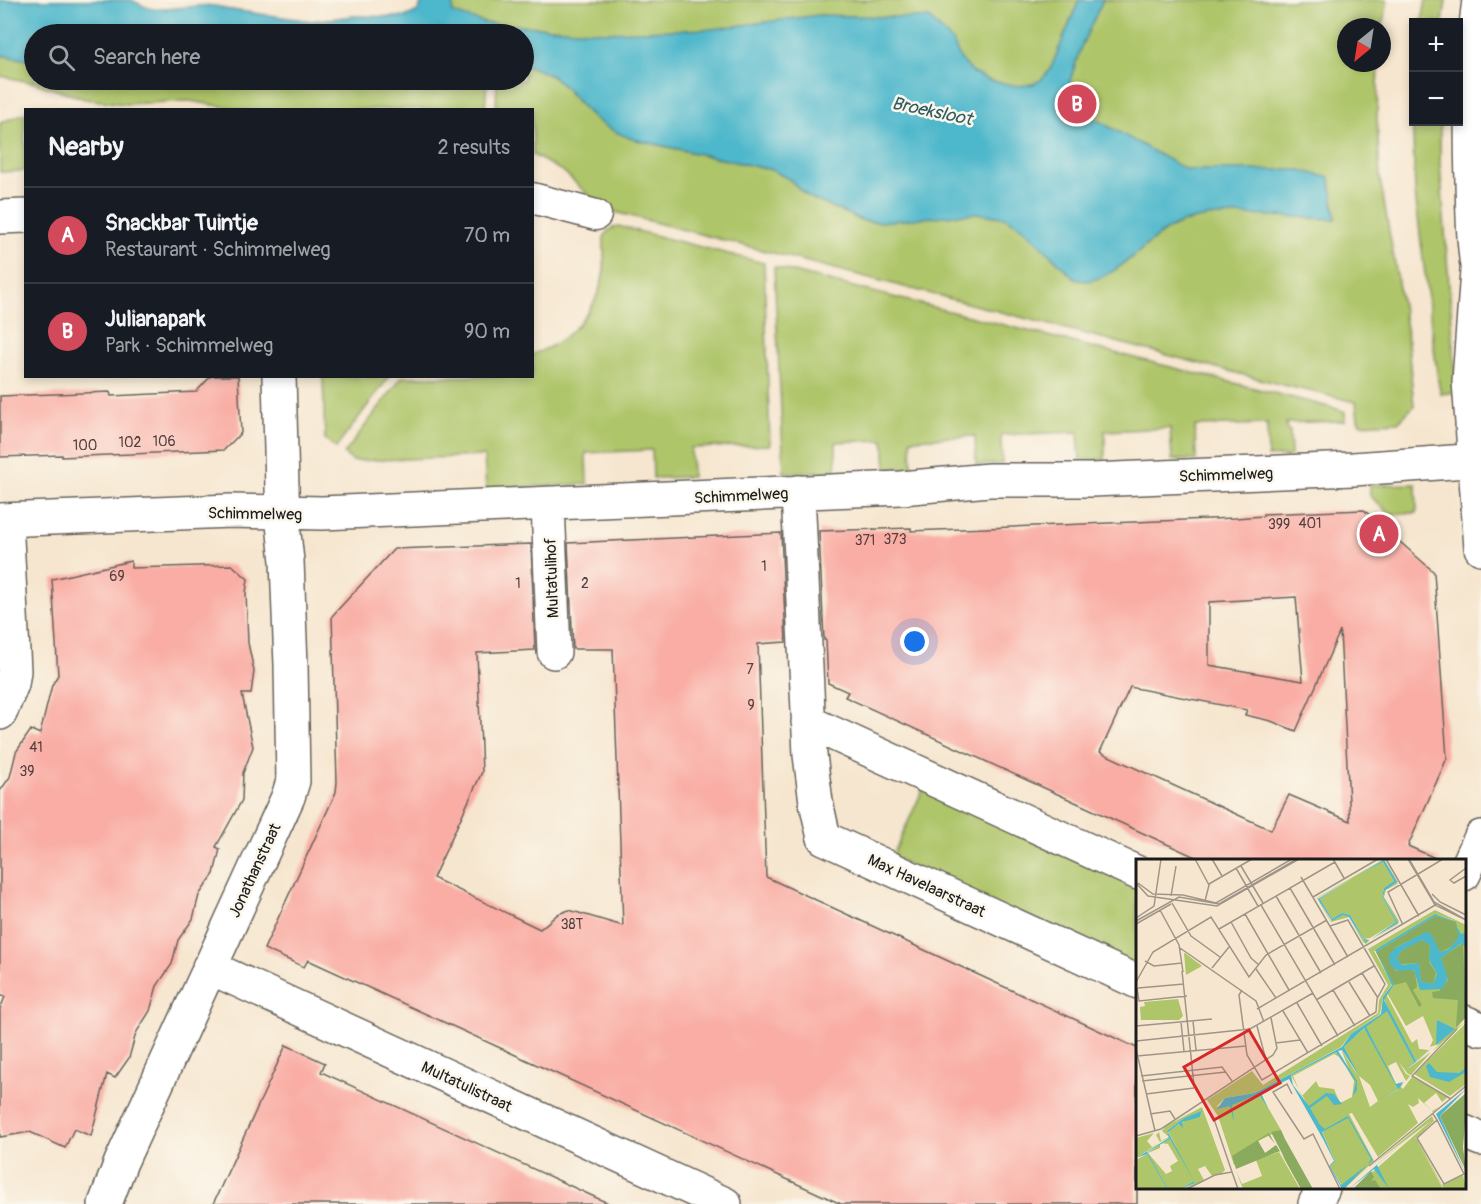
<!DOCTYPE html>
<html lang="en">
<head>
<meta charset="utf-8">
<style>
  body { margin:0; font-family:Pangolin,sans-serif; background:#20242c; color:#f1f3f6 }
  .controls { position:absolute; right:18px; top:18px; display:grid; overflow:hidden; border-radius:0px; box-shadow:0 3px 9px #0003 }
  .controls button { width:54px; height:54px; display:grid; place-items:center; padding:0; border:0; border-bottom:2px solid #363941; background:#171b24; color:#f1f3f6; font:30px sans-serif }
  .compass { position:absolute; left:1337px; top:18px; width:54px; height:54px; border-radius:50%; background:#171b24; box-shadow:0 3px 9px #0003; rotate:210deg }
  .you { position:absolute; left:915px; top:642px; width:21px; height:21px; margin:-15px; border:4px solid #fff; border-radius:50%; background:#1a73e8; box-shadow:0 0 0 9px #1a73e833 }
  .badge { display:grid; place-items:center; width:39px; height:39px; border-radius:50%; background:#d1495b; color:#fff; font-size:20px; font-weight:700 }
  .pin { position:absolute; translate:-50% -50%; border:3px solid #fff; box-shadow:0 2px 6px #0006 }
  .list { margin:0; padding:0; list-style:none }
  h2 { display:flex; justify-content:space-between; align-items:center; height:78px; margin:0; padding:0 24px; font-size:26px }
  h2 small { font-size:20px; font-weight:400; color:#9ea1a6 }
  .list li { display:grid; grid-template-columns:39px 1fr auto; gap:18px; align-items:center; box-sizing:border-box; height:96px; padding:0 24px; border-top:2px solid #363941 }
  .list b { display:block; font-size:22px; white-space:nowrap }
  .list p { margin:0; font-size:20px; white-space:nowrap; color:#9ea1a6 }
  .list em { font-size:20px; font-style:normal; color:#9ea1a6 }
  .icon { flex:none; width:33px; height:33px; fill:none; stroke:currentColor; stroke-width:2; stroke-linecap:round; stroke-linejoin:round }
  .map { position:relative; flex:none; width:1481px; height:1204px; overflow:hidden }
  .search { position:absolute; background:#171b24; box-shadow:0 3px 9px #0003; left:24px; top:24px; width:510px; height:66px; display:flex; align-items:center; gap:15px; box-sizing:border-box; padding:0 21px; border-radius:33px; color:#9ea1a6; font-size:22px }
  .panel { position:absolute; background:#171b24; box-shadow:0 3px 9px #0003; left:24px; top:108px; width:510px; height:270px; border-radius:0px }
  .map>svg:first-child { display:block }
</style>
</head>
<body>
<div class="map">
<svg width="1481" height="1204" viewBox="0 0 1481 1204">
  <rect width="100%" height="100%" fill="#fbf7ec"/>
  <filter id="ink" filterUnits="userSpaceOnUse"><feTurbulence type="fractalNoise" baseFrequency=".0167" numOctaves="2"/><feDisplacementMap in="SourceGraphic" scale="12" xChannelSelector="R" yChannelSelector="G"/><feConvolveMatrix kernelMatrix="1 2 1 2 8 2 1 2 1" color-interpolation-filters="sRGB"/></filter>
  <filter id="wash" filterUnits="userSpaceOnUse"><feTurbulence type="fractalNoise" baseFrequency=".008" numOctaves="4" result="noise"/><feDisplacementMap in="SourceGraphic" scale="24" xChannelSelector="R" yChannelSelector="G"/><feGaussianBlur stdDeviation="1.35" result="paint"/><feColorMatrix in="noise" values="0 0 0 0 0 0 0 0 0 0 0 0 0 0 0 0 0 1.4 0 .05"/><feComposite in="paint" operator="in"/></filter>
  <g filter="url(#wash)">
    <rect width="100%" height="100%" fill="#f6e6cf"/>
    <!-- green -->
    <path fill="#aec569" stroke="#657042" stroke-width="1.5" d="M453,0H1388L1382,30V27H1346V63H1379L1377,115L1380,179L1407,334L1414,406L1398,422L1361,424L1358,420L1356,402L1279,384L611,211L599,205L564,172L533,155L532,110L496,109L497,80H524V66C562,74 565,92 591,115C602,126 617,133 632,139L772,170L789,179L805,195L815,200L832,206L857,219L871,222L977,213L1007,218L1023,228L1075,278C1087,276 1104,275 1115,269C1137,257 1152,236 1175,226C1216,207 1290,218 1336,219L1333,199L1139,189L524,34H445L452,11Z
      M1426,0H1446L1443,22H1422Z
      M0,55L34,61V80H487L485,109L243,110L190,101L125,104L85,99L35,83L0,76Z
      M1412,106L1414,122H1440V163L1457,392L1441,394L1438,381L1415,193Z
      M25,113V171L0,172V123Z
      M618,226L764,263L770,445L691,448L692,477L653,478L652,450L586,453L587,484L486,489L484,456L353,461L344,454L402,377L532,376L533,354C569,342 599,309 604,270C605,260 603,246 604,238C606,230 612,228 618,226Z
      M774,267L1341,410L1345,412V421L1286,423L1287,430L1290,431L1291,456L1268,457L1267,424L1195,426L1196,460H1172L1170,428L1105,431V460H1080L1078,432L1001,435L1002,464L976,465L975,436L911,439L912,468L886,469L884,440L836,442V471L784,473Z
      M323,377H389L336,448L325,439Z
      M1416,484L1417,513L1390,514L1370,496V485Z
      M924,787L1137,885V970L892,857Z"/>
    <!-- water -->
    <path fill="#4db7cb" stroke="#346a74" stroke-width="1.5" d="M0,0H131C139,3 145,8 154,9C171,11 212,0 225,9L311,21L354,16L405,17L418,11L423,0H453V13L486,23L605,32L712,29L819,15L929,18L953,42L960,58L973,73L991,81L1019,86L1033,84L1041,80L1050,70L1079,0H1103L1081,47L1070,81V91L1074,100L1079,108L1086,114L1187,170H1300L1330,178L1336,219C1291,218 1212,207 1172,227C1145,240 1107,291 1075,279L1023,228L1007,218L977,213L881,222L864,221L810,198L789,179L772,170L632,139C617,133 602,126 591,115C566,92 561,73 524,66V34H34V61L0,55Z"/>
    <g id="blocks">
      <!-- building -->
      <path fill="#f9ada4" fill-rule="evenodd" d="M211,376H238L241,433L224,450L62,457V455L0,457V396L110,392L111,396L196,392Z
        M1364,510L1434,572L1447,758L1408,846L1442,861H1204L845,697L848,692L828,683L826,640H824L819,531L911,528V531L1235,518L1263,516V514ZM1296,597L1303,681L1209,665V602ZM1340,631L1350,821L1289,795L1271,830L1100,752L1130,687L1247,710L1245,715L1271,721L1296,731Z
        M781,533L786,642L758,644L766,877L1137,1048V1204H841L308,960L304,967L264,949L336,792L337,782L332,616L394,549L531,544L535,650L477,653L482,772L433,878L540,929L558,914L569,910L623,926L613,649H573L568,543Z
        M131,561V568L232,565L248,579L246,593L248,643L254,671L251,694H242L253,747L243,773L242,800L216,847L220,849L214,874L199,895L193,919L178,940L172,964L157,986L150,1011L136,1033L129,1058L115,1078L107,1074L91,1136L74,1129L65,1148L30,1132L0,1137V1009L5,997L0,995V791L10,777L16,752L31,730L40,734L52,685L58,675L52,579Z
        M286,1045L325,1063L321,1072L610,1204H213Z"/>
    </g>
  </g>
  <g filter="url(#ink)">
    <use href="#blocks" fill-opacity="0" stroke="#68635b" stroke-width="1.5"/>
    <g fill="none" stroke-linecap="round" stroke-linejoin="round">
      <!-- pedestrian casing -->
      <g stroke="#68635b" stroke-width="33">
        <path id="pedestrian" d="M532,198L596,215"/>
      </g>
      <!-- minor casing -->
      <g stroke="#68635b" stroke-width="36">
        <path id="minor" d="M0,217L26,216
          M798,492L810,755L816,802L824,838L1138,982
          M548,504L554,652
          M0,520L231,511L322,513L901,488L989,480H1092L1353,469L1481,460
          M0,713L12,684L14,671L6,520
          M808,722L1138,873
          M209,967L725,1204
          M1464,1022L1481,1029
          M1464,1132L1481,1139
          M105,1204L121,1162L288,797L293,781L291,665L287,561L283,524L279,376"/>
      </g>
      <!-- tertiary casing -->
      <g stroke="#68635b" stroke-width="36">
        <path id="tertiary" d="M1479,0C1471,61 1470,121 1472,182C1473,217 1473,253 1481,287
          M1477,271L1469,381L1481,548
          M1464,874L1481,837
          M1315,1204L1323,1188"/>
      </g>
      <!-- pedestrian -->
      <use href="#pedestrian" stroke="#fff" stroke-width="30"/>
      <!-- minor -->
      <use href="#minor" stroke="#fff" stroke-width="33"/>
      <!-- tertiary -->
      <use href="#tertiary" stroke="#fff" stroke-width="33"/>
    </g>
  </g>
  <g text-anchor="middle" stroke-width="5" stroke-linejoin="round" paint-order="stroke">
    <!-- number labels -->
    <g font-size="14" fill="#53403e">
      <text x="164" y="446">106</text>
      <text x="130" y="447">102</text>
      <text x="85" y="450">100</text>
      <text x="1310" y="528">401</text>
      <text x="1279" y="529">399</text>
      <text x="895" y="544">373</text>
      <text x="865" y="545">371</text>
      <text x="764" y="571">1</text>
      <text x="117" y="581">69</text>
      <text x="518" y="588">1</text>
      <text x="585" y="588">2</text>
      <text x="750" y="674">7</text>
      <text x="751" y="710">9</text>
      <text x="36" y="752">41</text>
      <text x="27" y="776">39</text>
      <text x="572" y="929">38T</text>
    </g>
    <!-- street labels -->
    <g font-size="16" fill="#1c1c1c" stroke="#fbf7ec">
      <text transform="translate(1226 474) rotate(-2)" y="6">Schimmelweg</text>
      <text transform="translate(741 495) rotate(-3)" y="6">Schimmelweg</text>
      <text transform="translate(255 513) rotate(1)" y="6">Schimmelweg</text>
      <text transform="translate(551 578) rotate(-92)" y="6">Multatulihof</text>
      <text transform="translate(254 870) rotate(-65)" y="6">Jonathanstraat</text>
      <text transform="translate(927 885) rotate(25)" y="6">Max Havelaarstraat</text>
      <text transform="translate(467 1086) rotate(25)" y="6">Multatulistraat</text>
    </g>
    <!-- water labels -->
    <g font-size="18" font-style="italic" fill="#305a62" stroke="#fbf7ec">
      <text transform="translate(932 111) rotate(12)" y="6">Broeksloot</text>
    </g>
  </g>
  <!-- overview -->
  <g transform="translate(1136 859)">
    <rect width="330" height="330" fill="#f6e6cf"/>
    <path d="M248,0L262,23L261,25L250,31L248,38L263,62L262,65L235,81L262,64L247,38L249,30L261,23L248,1L220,17L247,3L258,22L248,29L246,38L260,63L234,79L228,80L214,56L206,54L196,60L184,40L217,19L182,39L195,62L207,56L213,58L228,82L233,81V82L230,85L227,83L213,58L195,63L181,39ZM299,51L330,66V158L321,169L330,162L297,192L303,185L294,188L297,181L287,157L270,167L251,134L258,125L240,93L299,57L320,62L299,55L238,92L256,125L247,138L244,155L215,175L205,188L119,234L89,239L80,248L123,233L145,271L122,282L129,294L98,306L82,257L71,241L116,212L127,226L242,154L243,141L252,126L232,90ZM48,94H49L66,107L50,116ZM250,135L276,184L281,180L283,190L293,191L280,202L256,160L248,140ZM42,140L47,157L43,161H5L4,148L9,147L8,143ZM251,151L278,203L270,211L295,193L275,216L272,215L263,203L270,215L274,217L270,222L260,203L252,207L262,230L249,238L262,231L268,222L265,228L267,230L276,218L312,238L306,243L300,234L288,244L296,252L303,248L297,253L282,239L283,244L277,248L272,245L282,264L242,298L216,254L213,255L238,302L208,330L194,307L199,303L186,272L155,216L200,193L215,215L205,190L222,217L208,188L228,169L244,194L229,168ZM198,195L205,199L218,222L216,238L204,244L198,230L183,228L180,222L166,237L157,217ZM223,217L234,226L242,242L234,248ZM330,164V225L315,238L328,226L314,237L278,215ZM66,248L89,311L86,314H90L76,317L69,307L62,310L68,321L50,330H47L59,324L58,322L45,330H32L11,294L24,285V289L12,294L30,315L36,312L34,307L42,302L32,285L25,284L34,280L41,290L32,272L52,260L64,258L66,253L48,259L31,272V273L34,278L33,279L24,283L20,276L23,273L25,282L33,278L26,272L30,267ZM296,257L298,262L279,280H281L306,326L327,316L330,330H309L306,327L281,282L307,330H217L296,261L235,307ZM18,274L11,282L16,288L23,284L0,299V279ZM143,293L164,330H107L100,312L106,325L126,317L120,301ZM11,295L18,307L31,330H0V301Z" fill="#aec569" fill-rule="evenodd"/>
    <path d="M299,57L320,63L323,78L315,88L304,93L291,73L260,88L253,98L260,112L274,109L279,113L281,128L277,131L286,146L283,148L270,123L258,126L240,93ZM284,81L294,84L293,103L300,114L297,125L285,122L283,104L265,105L261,100L265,92ZM327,84L330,158L320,168L322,141L297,139L296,133L303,132L312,121L305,99ZM330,234V287L329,265L327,288L330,312L304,257ZM145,271L149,280L177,330H165L144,292L100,310L96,297L133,274L139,285L132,276L122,282L129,294L140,286L149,300L135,273ZM235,312L238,318L235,322L239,321L245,330H217Z" fill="#8aaa5d"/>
    <path d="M248,1L261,23L249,31L247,38L262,64L235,80L260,63L246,38L248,29L258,22L247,3L220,17ZM217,19L184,40L196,60L206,54L214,56L228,80L233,81L229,83L213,58L207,56L196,62L182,40ZM299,55L321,63L299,57L240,93L258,125L248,141L280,202L300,186L301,161L319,170L270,211L278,203L251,152L230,168L260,225L267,223L263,230L237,244L262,230L228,169L208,188L223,217L206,191L202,192L221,222V231L217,237L220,223L200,193L155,216L157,226L173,247L190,234L198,235L206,245L198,246L191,237L174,249L184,266L189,270L212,257L237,301L232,305L235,300L212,259L186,273L199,303L194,307L205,326L231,306L208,330H206L193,307L198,302L187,280L153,220L125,234L132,249L123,235L96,246L98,264L94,247L81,250L89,239L119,234L206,188L215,175L245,155L247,138L256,126L239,91ZM319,65L325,75L330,74V90L326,84L305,99L312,119L306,130L284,131L278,111L262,112L254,106L253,96L259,89L290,73L295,75L304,93L313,90L323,78ZM286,81L294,86L293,101L301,115L297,125L285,122L283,104L266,106L261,100L265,92ZM293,204L301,213L323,214L330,209V213L313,223L294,218L290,207ZM330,230L304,257L330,315L300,255ZM66,252L64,258L46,263L47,269L43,265L32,273L59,324L45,330L58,322L34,280L11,293L32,330H31L11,295L0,299L33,279L31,272L48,259ZM295,259L241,306L253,330L238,310L213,330Z" fill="#4db7cb" fill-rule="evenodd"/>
    <path fill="none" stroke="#9f9587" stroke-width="1.5" d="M59,0L73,26L69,42M76,0L86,17M197,0L208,19M250,0L283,57M272,0L299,46L330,61M273,0L298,43L330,61M105,7L127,44M100,9L122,47M330,9L314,21L318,24L330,17M165,18L212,98M0,24L12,37L81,47L163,0M2,24L17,35L47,36L80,44L156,0M73,25L116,0M154,29L199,106M296,35L304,43L330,56M35,37L40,7M140,37L185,114M177,38L242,0M36,44L55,77L84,98M125,46L202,177M24,51L43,86L47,113M109,55L153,131M0,59L18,47L25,0M0,62L43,38L83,45L161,0M95,63L115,99L123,106M0,65L35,45M267,66L252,33L307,0M83,70L199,3M44,89L120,142L128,163M9,102L18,107L46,104M76,109L93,88M120,110L140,139M46,112L58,226L78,260L96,313M226,114L242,139M0,123L17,93L75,58L113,118L130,96L191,61M213,123L234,157M1,129L3,142L51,137M2,129L48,125M106,131L103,136L111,196L126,221L240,153L241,140L249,125L212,61L194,67M197,131L219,167M180,141L238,107M161,144L186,187M121,150L301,45M147,152L172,194M57,162L60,191M45,163L48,192M0,167L76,160M121,167L130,201M0,182L114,170L177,134M140,184L164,181M0,190L19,272M1,197L110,187M5,217L86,208L96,222M6,222L90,213M10,235L58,229M156,235L151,225L137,233L168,280L177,275L204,330M315,240L276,217L321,170M14,255L34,252L39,260M297,255L301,261L328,315L308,325L281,279L301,261M0,277L25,270L137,196L141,189L135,159M233,307L330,227M96,313L102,330M51,330L79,316L96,313"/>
    <path fill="#d62828" fill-opacity="0.15" stroke="#d62828" stroke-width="3" d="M113,171L144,224L78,261L48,208Z"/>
    <rect width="330" height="330" fill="none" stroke="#1c1c1c" stroke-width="3"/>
  </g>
</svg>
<div class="controls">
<button>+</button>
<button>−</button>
</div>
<svg class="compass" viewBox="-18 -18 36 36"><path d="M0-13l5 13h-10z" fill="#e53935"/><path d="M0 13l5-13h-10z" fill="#9ea1a6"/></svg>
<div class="you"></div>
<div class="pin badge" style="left:1379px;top:534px">A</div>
<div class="pin badge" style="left:1077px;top:104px">B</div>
<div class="search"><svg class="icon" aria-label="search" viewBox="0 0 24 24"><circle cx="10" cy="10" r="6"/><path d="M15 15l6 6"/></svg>Search here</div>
<section class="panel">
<h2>Nearby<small>2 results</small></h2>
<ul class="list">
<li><span class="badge">A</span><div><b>Snackbar Tuintje</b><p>Restaurant · Schimmelweg</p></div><em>70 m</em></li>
<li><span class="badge">B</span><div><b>Julianapark</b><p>Park · Schimmelweg</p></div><em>90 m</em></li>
</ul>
</section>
</div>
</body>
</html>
